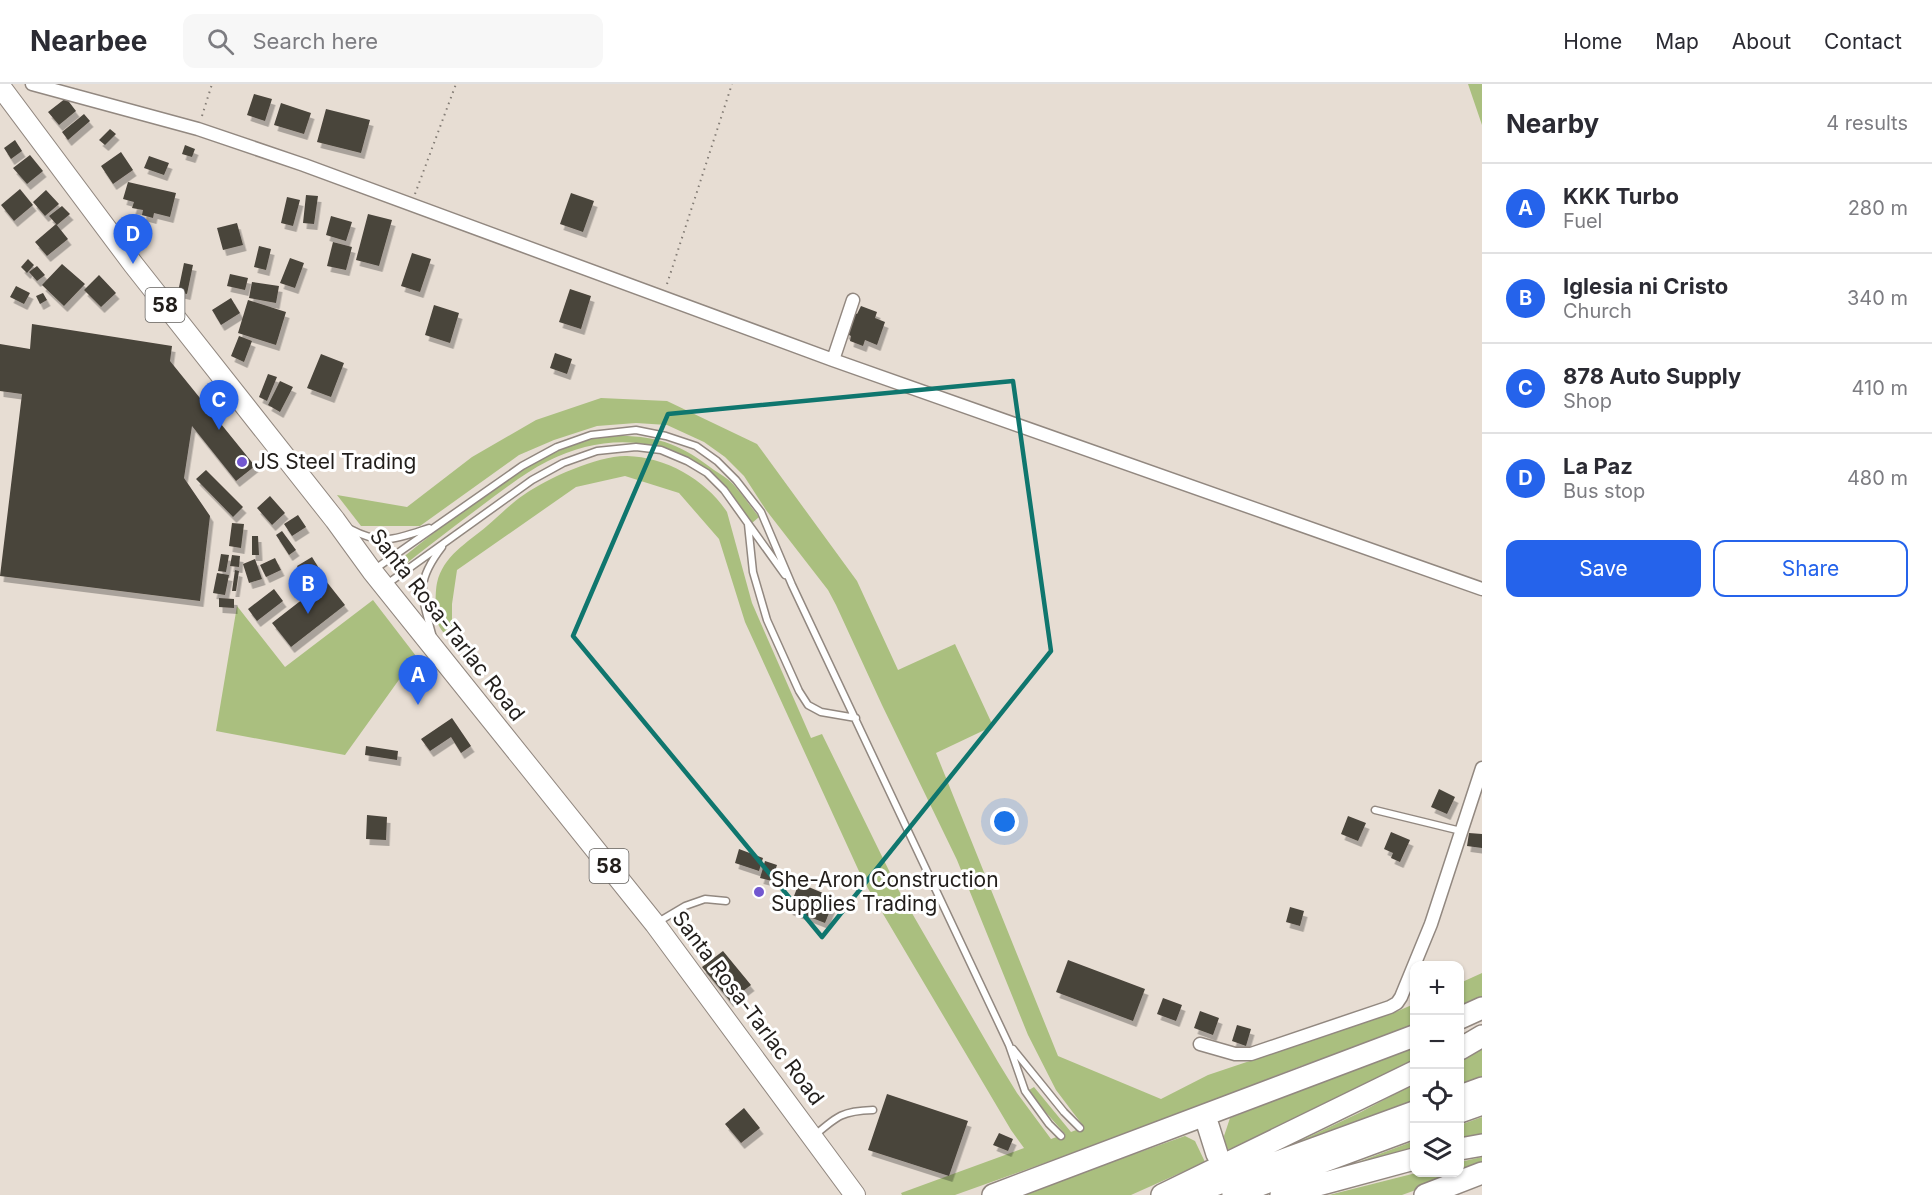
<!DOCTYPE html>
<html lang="en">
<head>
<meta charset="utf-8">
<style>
  body { margin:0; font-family:Inter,sans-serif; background:#f7f7f7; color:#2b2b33 }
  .controls { position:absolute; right:18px; bottom:18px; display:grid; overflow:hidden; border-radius:12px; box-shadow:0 2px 4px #0004 }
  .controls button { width:54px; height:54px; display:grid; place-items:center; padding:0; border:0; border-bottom:2px solid #e1e1e2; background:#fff; color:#2b2b33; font:30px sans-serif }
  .you { position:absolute; left:1005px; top:738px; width:21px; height:21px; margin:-15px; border:4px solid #fff; border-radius:50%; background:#1a73e8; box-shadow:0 0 0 9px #1a73e833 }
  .badge { display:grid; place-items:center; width:39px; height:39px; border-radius:50%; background:#2563eb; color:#fff; font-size:20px; font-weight:700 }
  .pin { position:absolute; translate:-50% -50px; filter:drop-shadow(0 2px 3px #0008) }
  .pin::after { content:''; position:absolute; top:32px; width:21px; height:18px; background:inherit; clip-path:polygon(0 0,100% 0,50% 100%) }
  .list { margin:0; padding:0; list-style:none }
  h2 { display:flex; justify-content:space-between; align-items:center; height:78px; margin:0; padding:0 24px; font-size:26px }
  h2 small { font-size:20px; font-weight:400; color:#7c7c81 }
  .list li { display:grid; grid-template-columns:39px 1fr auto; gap:18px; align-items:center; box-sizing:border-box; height:90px; padding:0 24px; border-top:2px solid #e1e1e2 }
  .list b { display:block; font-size:22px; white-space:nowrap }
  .list p { margin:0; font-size:20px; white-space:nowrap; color:#7c7c81 }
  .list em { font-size:20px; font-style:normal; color:#7c7c81 }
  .actions { display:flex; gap:12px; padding:18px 24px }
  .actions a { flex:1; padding:14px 0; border:2px solid #2563eb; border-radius:12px; text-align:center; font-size:21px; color:#2563eb }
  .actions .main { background:#2563eb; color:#fff }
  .icon { flex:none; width:33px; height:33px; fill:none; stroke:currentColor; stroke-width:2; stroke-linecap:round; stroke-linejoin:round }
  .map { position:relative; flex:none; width:1482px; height:1111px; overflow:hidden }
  header { display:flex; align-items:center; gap:36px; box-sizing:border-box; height:84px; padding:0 30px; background:#fff; border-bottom:2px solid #e1e1e2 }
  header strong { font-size:28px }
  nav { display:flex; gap:33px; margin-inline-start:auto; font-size:21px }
  .search { width:420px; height:54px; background:#f7f7f7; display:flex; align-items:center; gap:15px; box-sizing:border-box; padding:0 21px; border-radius:12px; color:#7c7c81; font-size:22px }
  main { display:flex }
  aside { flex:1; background:#fff }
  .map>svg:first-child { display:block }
</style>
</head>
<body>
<header>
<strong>Nearbee</strong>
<div class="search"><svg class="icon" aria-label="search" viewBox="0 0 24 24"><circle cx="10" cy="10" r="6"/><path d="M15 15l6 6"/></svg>Search here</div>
<nav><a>Home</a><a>Map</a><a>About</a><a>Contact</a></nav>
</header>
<main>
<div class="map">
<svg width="1482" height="1111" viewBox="0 0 1482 1111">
  <defs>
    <filter id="shadow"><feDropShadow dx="3.5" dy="6" stdDeviation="0" flood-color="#0004"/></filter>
  </defs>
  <rect width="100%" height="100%" fill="#e7ddd3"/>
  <!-- green -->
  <path fill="#aabf7f" d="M1468,0H1482V41Z
    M601,314L667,317L757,360L857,497L898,586L955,560L993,642L936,669L1058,972L1161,1015L1208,991L1398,927L1414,920V943L1359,964L1301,982L1129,1049L955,1111H902L901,1109L1024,1064L1011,1046L863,796L745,538L719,455L679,409L625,392L576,403L457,486L452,520V558C448,553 441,547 438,540C435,532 435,508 437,499C443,472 467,459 487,442C499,432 511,419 525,410C548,394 599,371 627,372C666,373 706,396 727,428L752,519L811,654L822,650L898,805L998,978L1017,1009L1051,1055L1065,1050L1042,1024L1029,1006L1034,1003L1071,1048L1084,1043L1056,1006L1028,951L957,776L882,621L836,521L828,506L766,426L744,392L725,373L704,358L667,341L636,339L597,342L554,356L519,371L420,442H361L337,411L407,423L472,373L536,336Z
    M620,352C660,352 683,362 714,386C720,390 727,394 733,400C742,410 750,422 759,433L752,439C739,421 726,400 708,387C660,351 601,350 548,377C524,389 502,407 480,423C452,444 424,465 397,487L392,482C448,438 520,376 588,356C599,353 610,353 620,352Z
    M373,516L416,572L345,671L216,647L237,522L285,583Z
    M1482,889V914L1460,923V899Z
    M1414,963V979L1252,1058L1226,1066L1224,1052L1230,1034Z
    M1482,963V992L1460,1000V976Z
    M1414,1000V1018L1279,1067L1359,1029Z
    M1482,1033V1054L1460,1059V1041Z
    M1185,1052L1195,1057L1205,1078L1131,1111H1019Z
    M1414,1057V1070L1297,1101Z
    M1482,1073V1082L1402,1111H1329L1416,1089L1460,1088V1078Z"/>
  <!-- building -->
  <path fill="#4a443b" filter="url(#shadow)" d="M254,10L272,15L265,37L247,31Z
    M66,14L76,27L59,41L48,28Z
    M281,19L311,29L304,50L274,41Z
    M326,25L370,36L361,69L317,58Z
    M84,30L90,37L68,56L62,48Z
    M110,45L116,50L105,61L99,56Z
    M15,56L22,67L11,75L4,64Z
    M185,61L195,65L192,73L182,70Z
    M121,68L133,86L113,100L101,82Z
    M30,71L43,87L27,100L13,84Z
    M149,72L169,79L164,91L144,84Z
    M128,98L176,109L170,133L154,129L153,134L142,131L143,126L132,124L134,118L123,115Z
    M20,105L33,121L14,137L1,121Z
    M46,106L59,120L45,132L33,118Z
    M571,109L594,117L583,148L560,140Z
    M306,111L318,112L314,140L303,139Z
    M287,113L300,116L293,142L281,139Z
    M62,122L70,130L57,141L49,132Z
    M368,130L392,136L379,182L356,176Z
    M331,132L352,138L346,157L326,151Z
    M237,139L243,161L223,166L217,144Z
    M56,140L68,155L47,172L35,158Z
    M333,158L352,163L346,186L327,182Z
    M259,162L271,165L266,186L254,183Z
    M412,169L431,175L420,208L401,202Z
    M290,174L304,179L295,204L280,199Z
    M28,175L34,181L27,189L21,183Z
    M184,179L193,181L187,210L178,208Z
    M62,180L85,200L64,222L42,201Z
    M37,182L45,191L37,197L29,188Z
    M230,190L248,194L245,206L227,202Z
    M99,191L116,209L101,223L84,206Z
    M252,198L279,202L276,219L249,214Z
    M16,202L30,209L24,220L10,213Z
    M570,205L591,212L581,245L559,238Z
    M43,209L47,216L40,220L36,212Z
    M231,214L240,229L221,241L212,226Z
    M248,216L286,228L276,261L238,249Z
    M434,221L459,229L450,259L425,251Z
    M861,222L877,228L875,234L885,238L877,261L865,256L863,262L850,257L851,252L845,249L853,228L857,230Z
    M32,240L172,262L170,277L255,382L236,397L192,342L184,394L210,432L200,517L0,492L22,310L0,307V260L30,265Z
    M239,252L252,257L244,278L231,272Z
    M555,269L572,275L567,290L550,284Z
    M321,270L344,279L331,313L307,304Z
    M268,290L277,293L267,317L259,313Z
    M280,297L293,303L280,328L268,321Z
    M206,386L243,423L233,433L196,395Z
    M270,412L285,429L272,441L257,424Z
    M298,431L306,443L292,452L284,440Z
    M232,439L244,440L241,464L229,462Z
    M282,447L296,466L289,471L276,451Z
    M252,452H258L259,471H252Z
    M221,470L229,471L226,488L218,487Z
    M232,471L240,472L239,483L230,482Z
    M312,473L320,486L304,495L297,482Z
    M275,474L281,486L266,493L260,481Z
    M255,475L262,495L249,499L243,480Z
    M235,486L239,487L236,507H232Z
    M217,489L229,491L225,511L213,509Z
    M326,497L345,521L291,563L272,539Z
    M274,505L283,517L257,537L248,525Z
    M219,514L234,515V524L219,523Z
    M452,634L471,662L461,669L451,653L430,667L421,655Z
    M366,662L398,667L397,676L365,671Z
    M1439,705L1455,713L1447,730L1431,723Z
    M367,731L387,733L386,756L366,755Z
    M1348,732L1366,739L1358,757L1341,750Z
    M1391,748L1410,756L1400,778L1391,774L1393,769L1384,765Z
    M1469,749L1482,750V764L1467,762Z
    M739,765L763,774L759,787L735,779Z
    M765,777L777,781L772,797L760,794Z
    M799,799L835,814L825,839L789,825Z
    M1290,823L1304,827L1300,842L1286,838Z
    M723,867L751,901L730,917L702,883Z
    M1068,876L1145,905L1133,937L1056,908Z
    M1163,914L1182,921L1176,937L1157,930Z
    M1200,927L1219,934L1213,951L1194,944Z
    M1237,941L1251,945L1246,962L1232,957Z
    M887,1010L968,1037L949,1092L868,1066Z
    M744,1024L760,1044L741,1059L725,1040Z
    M999,1049L1013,1055L1008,1067L993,1061Z"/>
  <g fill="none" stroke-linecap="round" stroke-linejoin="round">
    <!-- service casing -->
    <g stroke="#928880" stroke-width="9">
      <path id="service" d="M748,440L753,488L767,536L799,607L808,621L821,628L856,634
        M350,445C382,462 396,455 429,444
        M375,485L522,382L557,363L591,351L636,346L666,352L696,362L717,377L736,396L761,428L792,501L1009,961L1025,1007L1049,1040L1061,1052
        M387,500L532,396L563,379L597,367L636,363L661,366L687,377L707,389L724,406L785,491
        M432,550C421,510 415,498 442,463
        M1375,726L1461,747
        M658,838L685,822L705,815L726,817
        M1013,965L1064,1028L1080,1044
        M814,1052C837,1032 842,1027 873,1026"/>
    </g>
    <!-- minor casing -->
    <g stroke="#928880" stroke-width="15">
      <path id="minor" d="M32,0L198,45L304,81L833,276L1482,505
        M833,276L853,216
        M1200,960L1235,970H1251L1390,923L1397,919L1401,913L1431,840L1482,684"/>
    </g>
    <!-- trunk casing -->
    <g stroke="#928880" stroke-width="22">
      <path id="trunk" d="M0,2L133,180L335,436L372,487L655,840L855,1111"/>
    </g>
    <!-- motorway casing -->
    <g stroke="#928880" stroke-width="24">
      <path id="motorway" d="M1460,934L1482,924
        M1460,965L1482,952
        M1460,1012L1482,1004
        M1460,1028L1482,1020
        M1205,1032L1217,1070
        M1460,1065L1482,1061
        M1190,1110L1414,1028
        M993,1111L1414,952
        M1162,1111L1414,988
        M1233,1111L1414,1044
        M1281,1111L1414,1075
        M1425,1111L1482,1089"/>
    </g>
    <!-- path -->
    <path stroke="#837c75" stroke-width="2" stroke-dasharray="1.5 4.5" stroke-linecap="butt" d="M202,32L212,0
      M415,110L456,0
      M667,200L732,0"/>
    <!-- service -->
    <use href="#service" stroke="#fff" stroke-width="6"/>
    <!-- minor -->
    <use href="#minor" stroke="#fff" stroke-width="12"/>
    <!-- trunk -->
    <use href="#trunk" stroke="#fff" stroke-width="20"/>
    <!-- motorway -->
    <use href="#motorway" stroke="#fff" stroke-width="21"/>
  </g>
  <!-- marked area -->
  <path fill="none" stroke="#0f766e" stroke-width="4.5" stroke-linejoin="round" d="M1013,297L1051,567L822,853L573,552L668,330Z"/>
  <!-- markers -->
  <g fill="#7257d0" stroke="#fff" stroke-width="2">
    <circle cx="242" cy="378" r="6"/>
    <circle cx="759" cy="808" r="6"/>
  </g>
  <g text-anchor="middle" stroke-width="6" stroke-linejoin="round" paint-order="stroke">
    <!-- shield labels -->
    <g fill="#fff" stroke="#64625f" stroke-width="1.5">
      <rect x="145.5" y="204" width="39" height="34" rx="4.5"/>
      <rect x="589.5" y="765" width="39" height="34" rx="4.5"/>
    </g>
    <g font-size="20" font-weight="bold" fill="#221e1b">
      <text x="165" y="228">58</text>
      <text x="609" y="789">58</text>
    </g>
    <!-- poi labels -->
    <g font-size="21" fill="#221e1b" stroke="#fff" text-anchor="start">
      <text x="254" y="385">JS Steel Trading</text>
      <text x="771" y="803">She-Aron Construction<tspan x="771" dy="24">Supplies Trading</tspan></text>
    </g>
    <!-- street labels -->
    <g font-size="21" fill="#221e1b" stroke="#fff">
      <text transform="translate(447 541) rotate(52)" y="7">Santa Rosa-Tarlac Road</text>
      <text transform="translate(748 924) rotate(53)" y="7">Santa Rosa-Tarlac Road</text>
    </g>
  </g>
</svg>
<div class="controls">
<button>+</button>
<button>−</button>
<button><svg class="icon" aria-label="locate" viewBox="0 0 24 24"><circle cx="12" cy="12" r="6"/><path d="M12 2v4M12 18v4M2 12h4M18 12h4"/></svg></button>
<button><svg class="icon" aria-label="layers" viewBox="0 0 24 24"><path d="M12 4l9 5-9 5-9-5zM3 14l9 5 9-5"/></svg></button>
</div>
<div class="you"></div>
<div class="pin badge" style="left:418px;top:621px">A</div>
<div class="pin badge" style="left:308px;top:530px">B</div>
<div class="pin badge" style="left:219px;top:346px">C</div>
<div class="pin badge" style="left:133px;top:180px">D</div>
</div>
<aside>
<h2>Nearby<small>4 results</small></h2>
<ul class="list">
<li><span class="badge">A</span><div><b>KKK Turbo</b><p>Fuel</p></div><em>280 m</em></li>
<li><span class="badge">B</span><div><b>Iglesia ni Cristo</b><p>Church</p></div><em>340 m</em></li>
<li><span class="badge">C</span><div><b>878 Auto Supply</b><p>Shop</p></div><em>410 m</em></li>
<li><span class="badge">D</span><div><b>La Paz</b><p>Bus stop</p></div><em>480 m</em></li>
</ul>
<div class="actions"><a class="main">Save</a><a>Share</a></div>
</aside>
</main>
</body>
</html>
